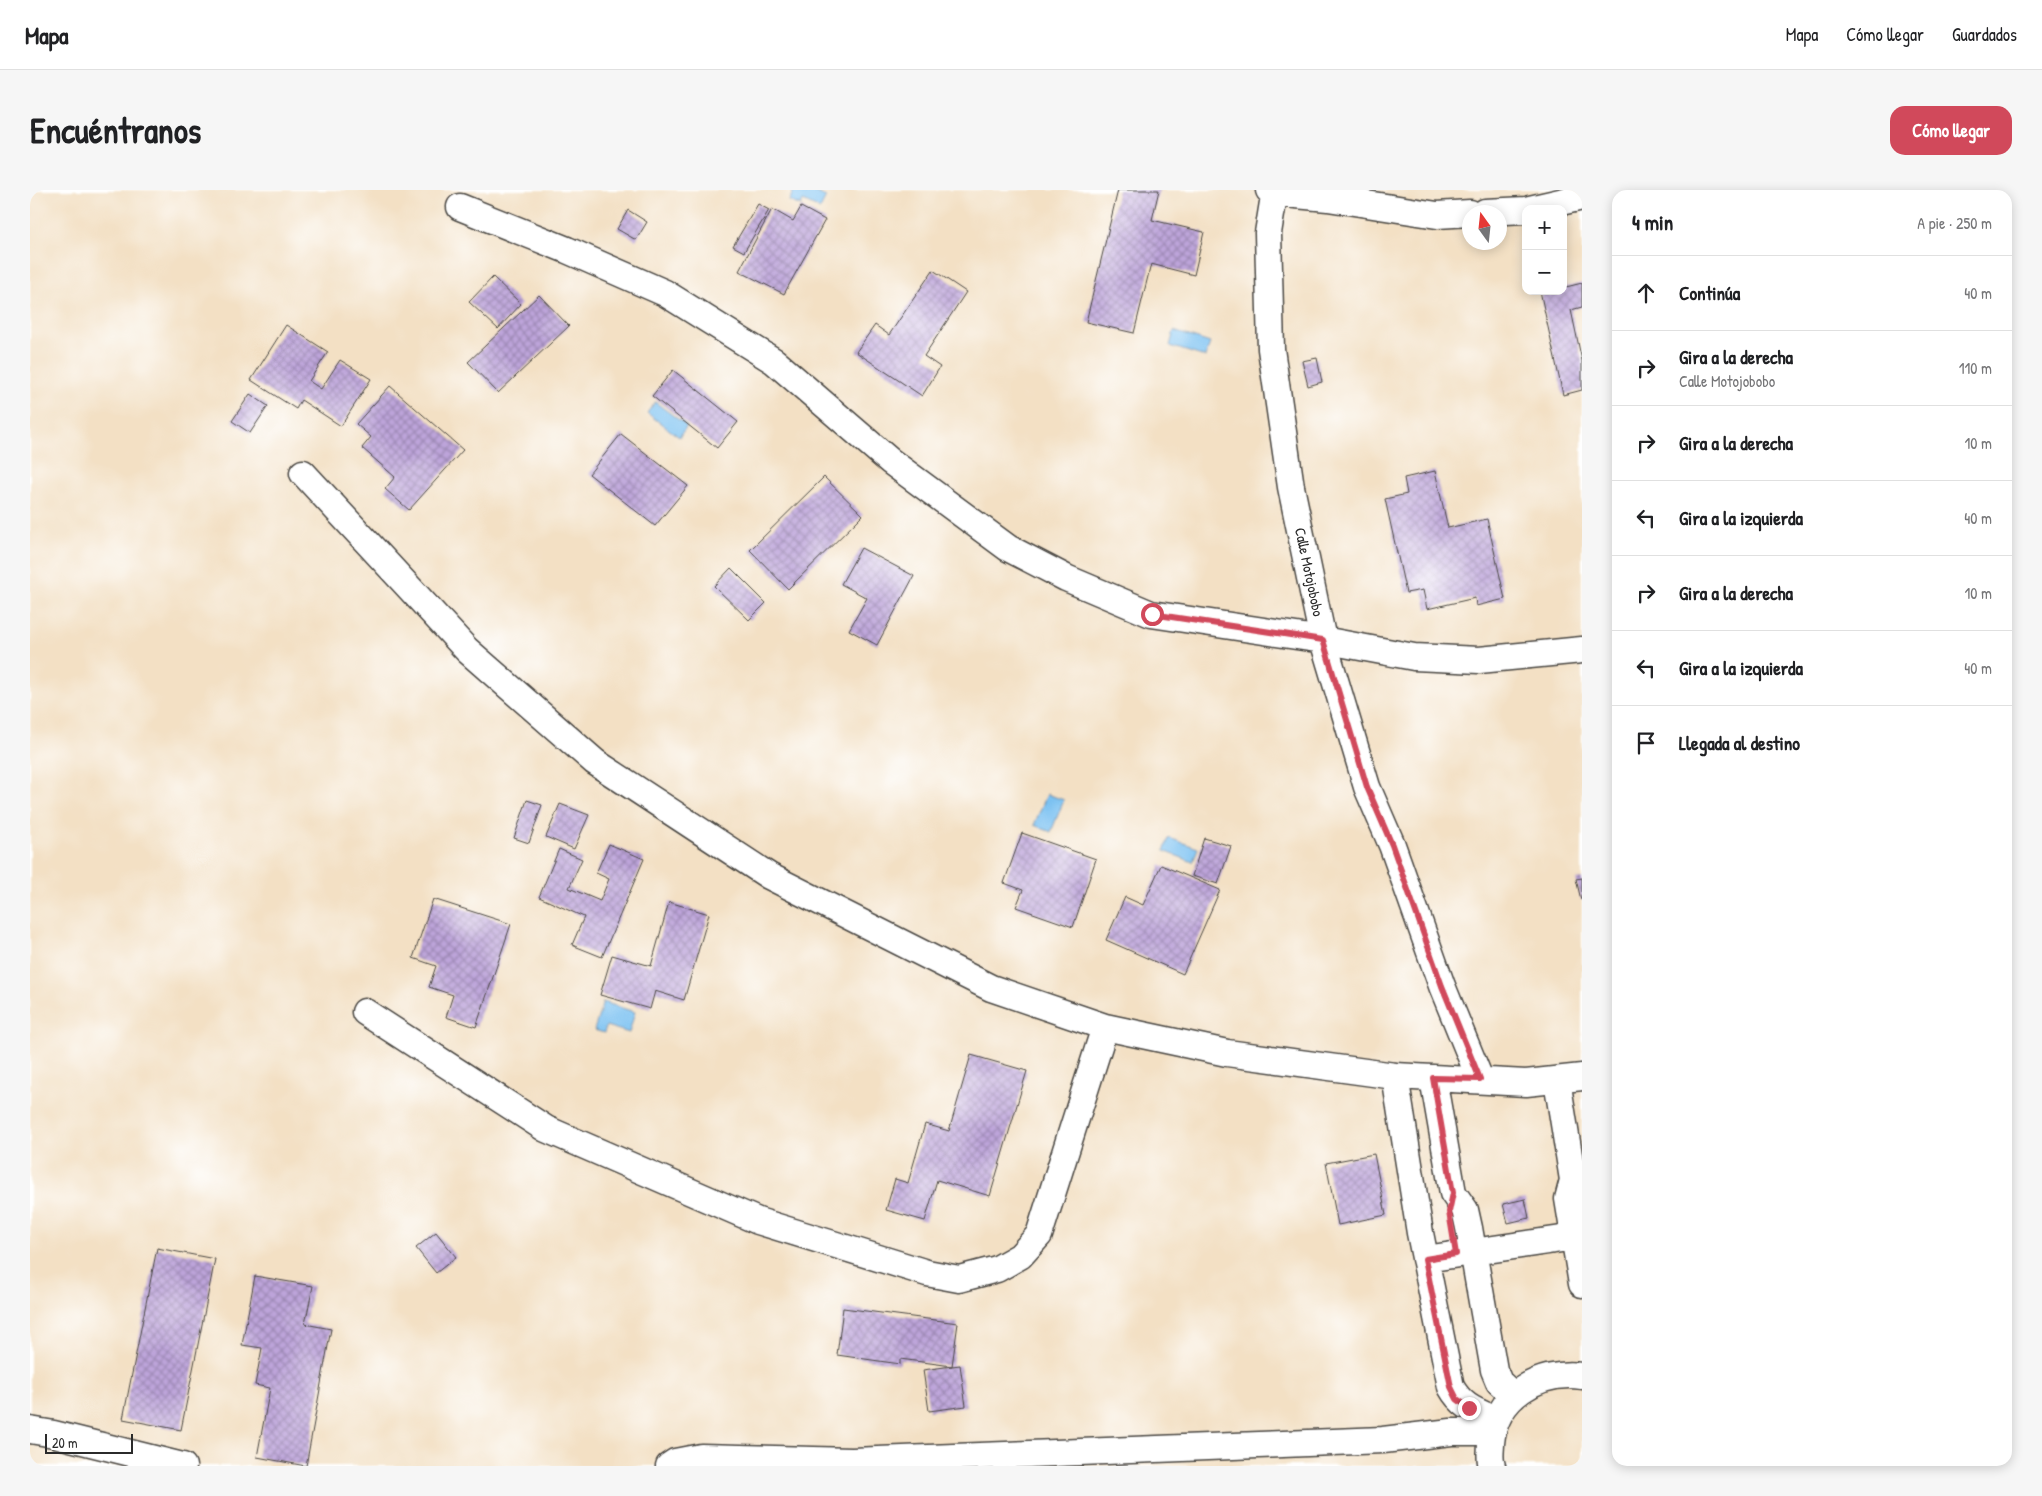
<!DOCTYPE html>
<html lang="es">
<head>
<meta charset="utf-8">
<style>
  body { margin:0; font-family:"Patrick Hand",sans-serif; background:#f6f6f6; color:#202124 }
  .controls { position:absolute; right:15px; top:15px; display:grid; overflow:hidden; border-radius:10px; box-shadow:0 2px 12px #0003 }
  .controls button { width:45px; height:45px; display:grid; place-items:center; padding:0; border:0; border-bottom:1px solid #e0e0e0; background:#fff; color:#202124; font:25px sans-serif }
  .compass { position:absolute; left:1432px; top:15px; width:45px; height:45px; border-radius:50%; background:#fff; box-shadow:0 2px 12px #0003; rotate:345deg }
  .scale { position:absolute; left:15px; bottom:12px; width:88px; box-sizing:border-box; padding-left:5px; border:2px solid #2b2b2b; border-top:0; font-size:14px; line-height:18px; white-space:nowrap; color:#2b2b2b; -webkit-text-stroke:4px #fff; paint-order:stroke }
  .stop { position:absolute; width:15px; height:15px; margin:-11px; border:4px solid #d1495b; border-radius:50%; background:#fff }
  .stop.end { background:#d1495b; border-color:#fff; box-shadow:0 1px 5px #0008 }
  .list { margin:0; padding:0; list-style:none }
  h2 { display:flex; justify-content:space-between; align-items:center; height:65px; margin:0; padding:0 20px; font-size:21px }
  h2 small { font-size:16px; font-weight:400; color:#757577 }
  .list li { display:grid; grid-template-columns:32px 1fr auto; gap:15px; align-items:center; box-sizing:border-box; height:75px; padding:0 20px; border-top:1px solid #e0e0e0 }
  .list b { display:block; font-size:19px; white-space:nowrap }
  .list p { margin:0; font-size:16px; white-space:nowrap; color:#757577 }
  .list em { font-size:16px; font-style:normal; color:#757577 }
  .icon { flex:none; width:28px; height:28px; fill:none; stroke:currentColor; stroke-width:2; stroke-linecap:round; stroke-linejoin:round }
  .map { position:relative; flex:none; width:1552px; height:1276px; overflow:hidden; border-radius:15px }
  header { display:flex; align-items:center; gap:30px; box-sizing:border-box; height:70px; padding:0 25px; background:#fff; border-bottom:1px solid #e0e0e0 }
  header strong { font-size:24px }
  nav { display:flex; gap:28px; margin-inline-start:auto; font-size:18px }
  .intro { display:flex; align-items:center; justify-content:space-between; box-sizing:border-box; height:120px; padding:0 30px }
  h1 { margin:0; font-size:35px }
  .button { padding:12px 22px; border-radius:15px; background:#d1495b; color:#fff; font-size:18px; font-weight:700 }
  main { display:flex; gap:30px; padding:0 30px }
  aside { flex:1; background:#fff; border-radius:15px; box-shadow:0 2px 12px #0003 }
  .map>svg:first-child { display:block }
</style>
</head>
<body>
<header>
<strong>Mapa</strong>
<nav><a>Mapa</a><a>Cómo llegar</a><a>Guardados</a></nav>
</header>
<div class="intro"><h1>Encuéntranos</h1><a class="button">Cómo llegar</a></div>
<main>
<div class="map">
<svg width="1552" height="1276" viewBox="0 0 1552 1276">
  <defs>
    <pattern id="building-cross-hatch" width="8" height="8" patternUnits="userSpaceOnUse" patternTransform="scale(1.25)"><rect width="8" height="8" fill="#bda4da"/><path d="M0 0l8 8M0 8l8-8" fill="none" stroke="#9a86b1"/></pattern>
  </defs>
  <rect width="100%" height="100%" fill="#fff"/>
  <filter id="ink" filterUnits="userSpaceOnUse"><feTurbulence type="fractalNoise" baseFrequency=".02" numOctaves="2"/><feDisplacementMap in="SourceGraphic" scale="10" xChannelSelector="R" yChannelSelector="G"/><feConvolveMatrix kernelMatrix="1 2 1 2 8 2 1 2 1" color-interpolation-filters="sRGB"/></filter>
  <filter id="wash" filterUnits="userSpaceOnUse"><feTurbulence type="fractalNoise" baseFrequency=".0096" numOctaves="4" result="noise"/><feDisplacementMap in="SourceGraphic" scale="20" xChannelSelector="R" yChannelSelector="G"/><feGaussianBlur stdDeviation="1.12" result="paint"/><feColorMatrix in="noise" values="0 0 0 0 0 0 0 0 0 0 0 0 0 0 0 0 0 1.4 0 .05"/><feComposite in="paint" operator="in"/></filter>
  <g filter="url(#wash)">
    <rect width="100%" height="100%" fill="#f3e0c4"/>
    <!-- water -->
    <path fill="#78c0f1" stroke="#52768e" d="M764,0H780L796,7L790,19L773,11L771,16L759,11Z
      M1144,141L1180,153L1175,167L1140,156Z
      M625,212L657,236L649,247L617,223Z
      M1017,604L1034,610L1021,642L1004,635Z
      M1139,648L1168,658L1163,672L1134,661Z
      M573,812L605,822L599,843L576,836L574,843L564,840Z"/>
    <g id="blocks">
      <!-- building -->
      <path fill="url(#building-cross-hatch)" d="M1088,0H1129L1122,30L1174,42L1164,85L1121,74L1104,143L1056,132Z
        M728,14L739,20L714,62L703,56Z
        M771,17L795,30L754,104L709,81L742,19L763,31Z
        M598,20L617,32L606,50L587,39Z
        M903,80L936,102L894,166L910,177L892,206L826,162L845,135L859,145Z
        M463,87L491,114L468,139L439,112Z
        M1533,88L1536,97L1552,93V117L1541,120L1552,171V200L1533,205L1510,101H1533Z
        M509,105L539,136L468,203L438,172Z
        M256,135L298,162L279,191L291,199L310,170L341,189L311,236L271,210L266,219L221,190Z
        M1287,168L1292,192L1278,196L1272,171Z
        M643,180L708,232L687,258L622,206Z
        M360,196L433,260L379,320L355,299L365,287L332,258L341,247L326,234Z
        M220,204L238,216L220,243L202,231Z
        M591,244L658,296L625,336L559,284Z
        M1405,281L1418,338L1457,329L1475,409L1446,416L1445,408L1397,419L1393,400L1376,403L1355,309L1377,304L1374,288Z
        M794,287L833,325L758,399L720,360Z
        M831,358L884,386L847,455L819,440L837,408L811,394Z
        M701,378L736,413L719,430L684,396Z
        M497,610L512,615L499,653L484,648Z
        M530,614L559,625L544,659L516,647Z
        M992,643L1066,669L1043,737L986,717L993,700L974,693Z
        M1174,648L1201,656L1188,694L1162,686Z
        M579,654L614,669L572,767L542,755L554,727L509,707L529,659L552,669L539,698L570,711L579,689L566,683Z
        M1131,675L1190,700L1153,784L1076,750L1095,707L1113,715Z
        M1552,688V710H1551L1546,689Z
        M403,709L481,734L446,837L416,827L423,805L399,797L406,776L383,768Z
        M639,712L679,724L654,810L625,801L620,819L570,805L582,765L621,776Z
        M941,865L997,881L960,1006L907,990L895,1031L856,1020L865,989L878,993L895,934L919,941Z
        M1344,964L1356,1025L1308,1035L1296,973Z
        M1495,1009L1499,1028L1478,1033L1473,1014Z
        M406,1042L426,1067L406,1083L386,1058Z
        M127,1058L185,1069L151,1240L93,1229Z
        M225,1086L283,1096L275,1134L301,1139L276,1276L227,1267L240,1198L225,1195L232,1158L212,1155Z
        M813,1118L928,1133L922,1176L930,1175L936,1216L899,1221L893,1180L922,1176L870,1169V1174L807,1165Z"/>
    </g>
  </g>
  <g filter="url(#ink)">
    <use href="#blocks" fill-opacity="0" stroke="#494642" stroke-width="1"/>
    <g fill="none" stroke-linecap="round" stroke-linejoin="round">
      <!-- street casing -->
      <g stroke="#494642" stroke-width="29">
        <path id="street" d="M1239,0L1244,3L1298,8L1407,25L1440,23
          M1245,0L1238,43L1241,159L1261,297L1293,450L1337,597L1362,655L1412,796L1450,889
          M430,17L537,60L635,103L744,171L860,271L978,358L1036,388L1121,424L1293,450L1384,467L1449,470L1552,460
          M1500,19L1552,7
          M1455,22L1496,20
          M273,283L437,460L565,572L739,686L961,798L1075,837L1197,863L1365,886L1496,893L1552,887
          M335,822L516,939L728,1031L897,1083L929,1089L967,1079L990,1066L1009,1045L1075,837
          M1365,886L1390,1043L1421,1197C1432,1217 1446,1221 1466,1230
          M1403,888L1423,1003L1435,1020L1439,1038L1464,1180L1469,1192L1484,1206
          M1527,890L1543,990L1552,1005
          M1543,990L1538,1009L1552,1094
          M1395,1069L1552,1046
          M0,1240L24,1244L153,1276
          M639,1276L645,1272L671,1267L822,1271L1353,1250L1421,1242H1462
          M1462,1276C1459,1268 1461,1261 1461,1253C1465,1207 1508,1180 1552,1186"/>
      </g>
      <!-- street -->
      <use href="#street" stroke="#fff" stroke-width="26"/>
    </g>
  </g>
  <g fill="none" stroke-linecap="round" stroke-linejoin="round" filter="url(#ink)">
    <!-- route -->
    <path stroke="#d1495b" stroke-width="6" d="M1122,424L1293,450L1337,597L1362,655L1412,796L1450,889L1403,888L1423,1003L1419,1022L1426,1064L1395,1069L1421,1197L1427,1209L1439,1218"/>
  </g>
  <g text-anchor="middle" stroke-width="4" stroke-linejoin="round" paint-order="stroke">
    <!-- street labels -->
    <g font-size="15" fill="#2b2b2b" stroke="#fff">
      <text transform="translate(1279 382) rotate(78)" y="5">Calle Motojobobo</text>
    </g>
  </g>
</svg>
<div class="controls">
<button>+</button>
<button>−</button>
</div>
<svg class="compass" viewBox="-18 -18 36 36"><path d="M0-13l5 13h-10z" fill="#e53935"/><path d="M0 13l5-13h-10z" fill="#757577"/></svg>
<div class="scale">20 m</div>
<div class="stop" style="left:1122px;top:424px"></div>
<div class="stop end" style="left:1439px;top:1218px"></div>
</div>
<aside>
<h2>4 min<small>A pie · 250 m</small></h2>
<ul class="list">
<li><svg class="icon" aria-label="ahead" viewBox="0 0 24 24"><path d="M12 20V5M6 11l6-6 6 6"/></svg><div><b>Continúa</b></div><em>40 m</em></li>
<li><svg class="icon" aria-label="right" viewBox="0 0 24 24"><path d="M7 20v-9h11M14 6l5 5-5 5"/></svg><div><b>Gira a la derecha</b><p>Calle Motojobobo</p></div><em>110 m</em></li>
<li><svg class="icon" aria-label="right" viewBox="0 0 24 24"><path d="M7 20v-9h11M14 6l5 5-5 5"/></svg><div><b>Gira a la derecha</b></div><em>10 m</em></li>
<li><svg class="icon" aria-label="left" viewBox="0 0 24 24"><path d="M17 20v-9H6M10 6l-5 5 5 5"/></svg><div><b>Gira a la izquierda</b></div><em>40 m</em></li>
<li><svg class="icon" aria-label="right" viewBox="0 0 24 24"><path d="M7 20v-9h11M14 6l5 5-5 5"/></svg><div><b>Gira a la derecha</b></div><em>10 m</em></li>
<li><svg class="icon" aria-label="left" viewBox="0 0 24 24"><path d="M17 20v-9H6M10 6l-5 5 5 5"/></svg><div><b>Gira a la izquierda</b></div><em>40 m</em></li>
<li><svg class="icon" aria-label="arrive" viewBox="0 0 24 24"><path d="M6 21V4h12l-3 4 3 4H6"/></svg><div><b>Llegada al destino</b></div></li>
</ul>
</aside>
</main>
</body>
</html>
